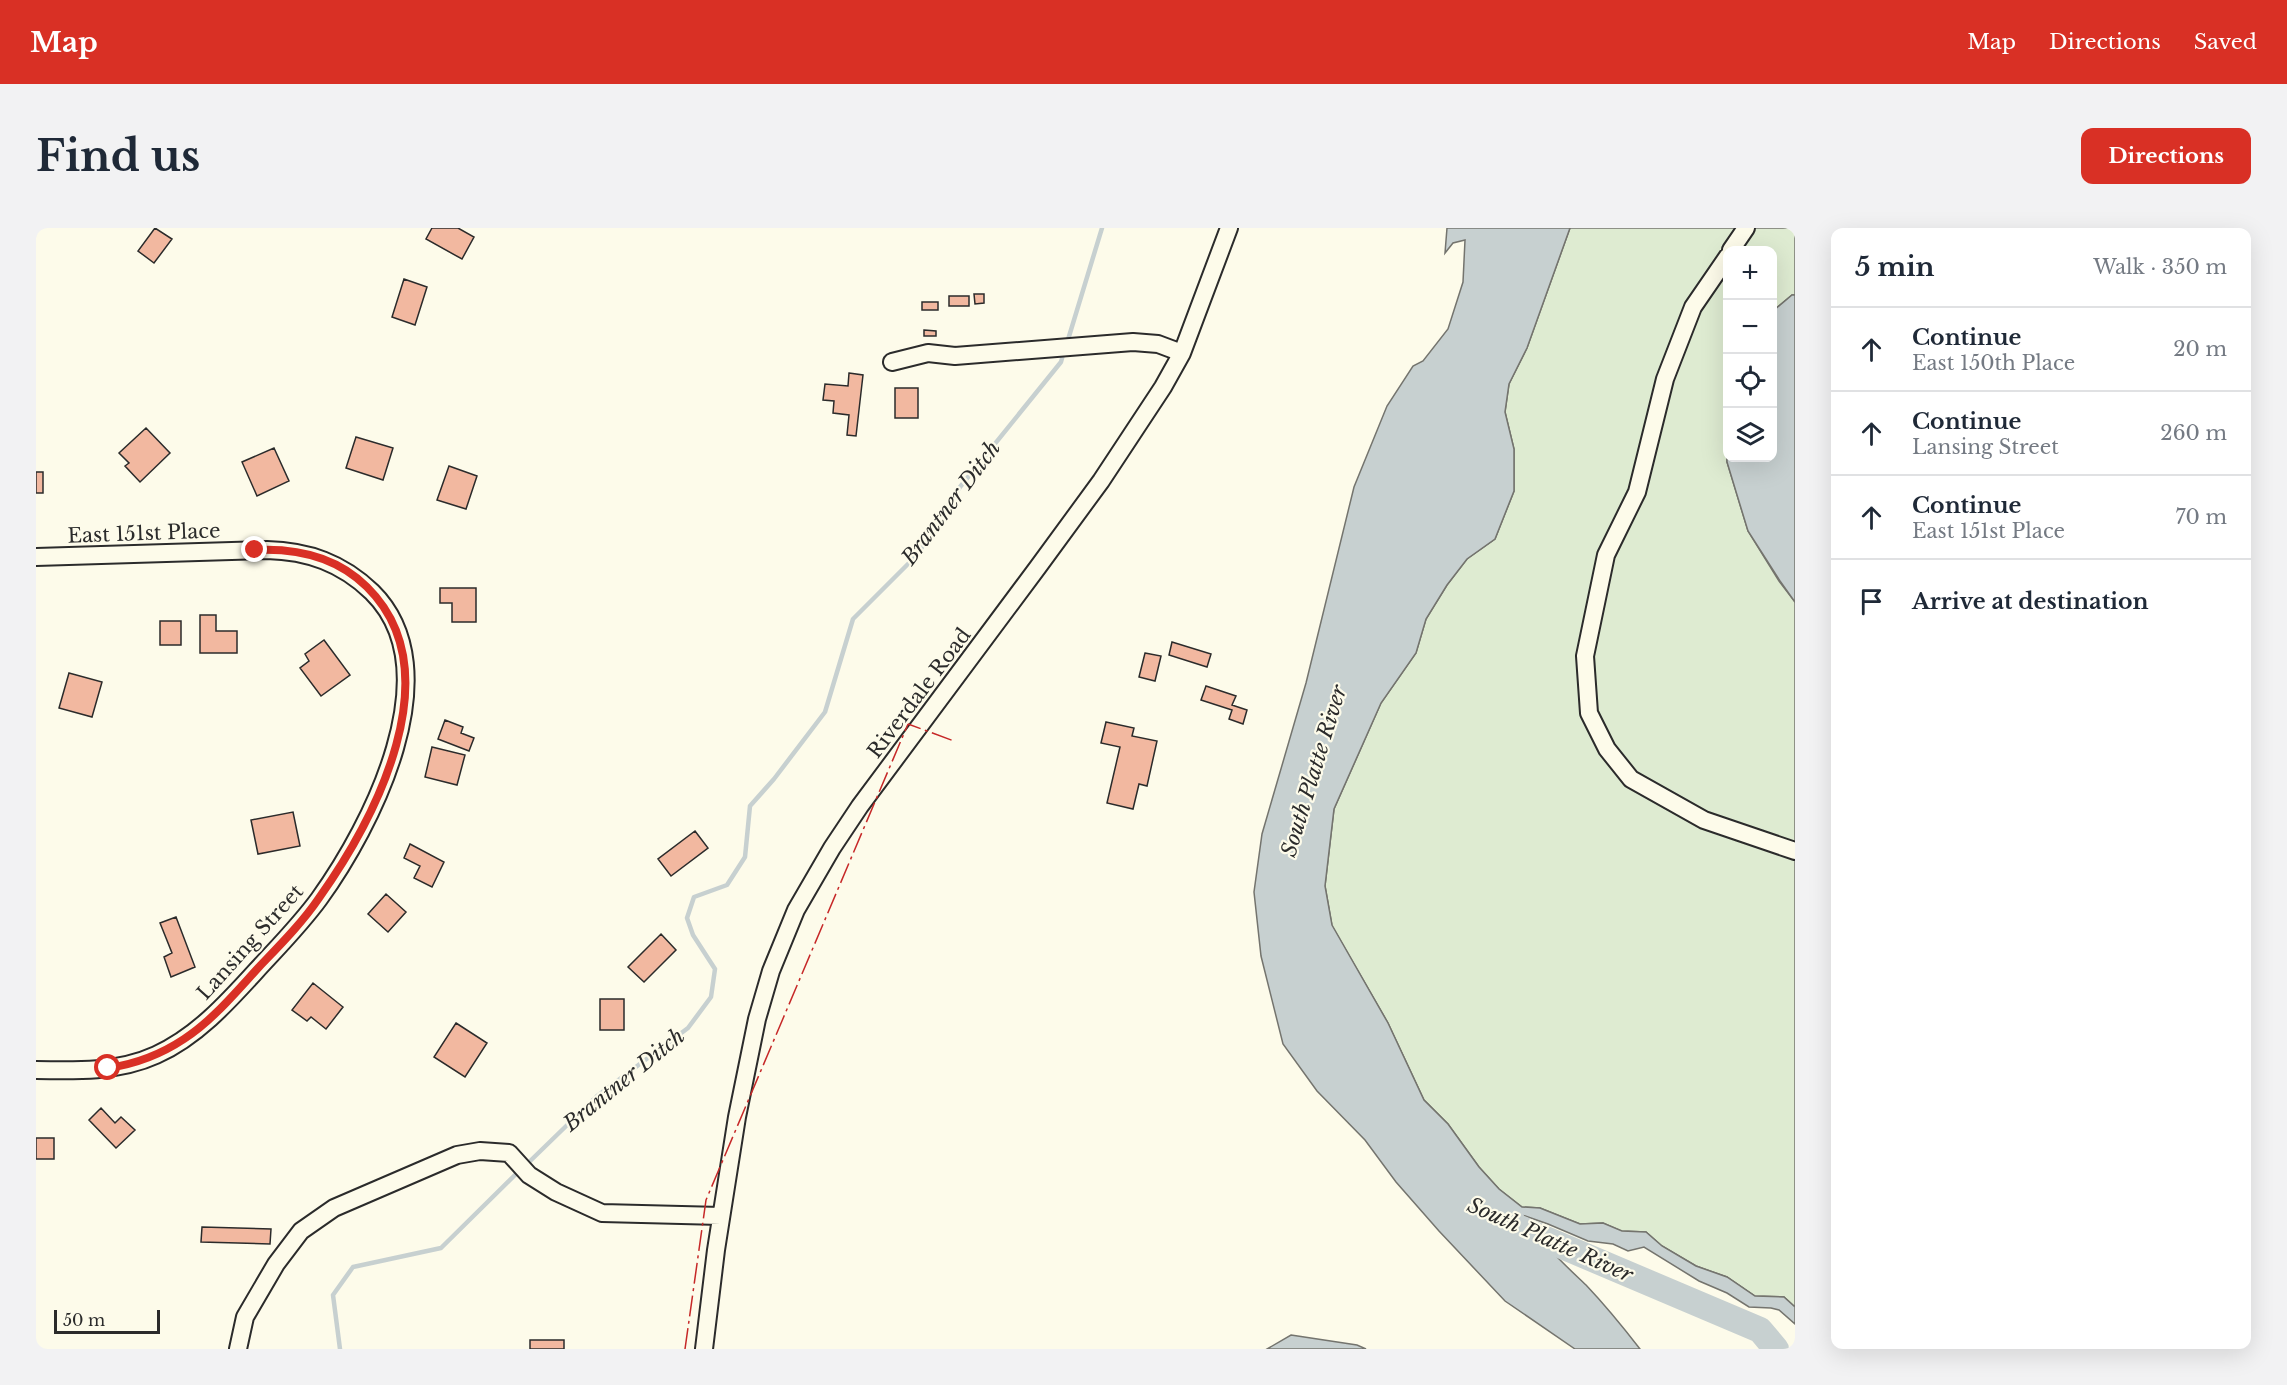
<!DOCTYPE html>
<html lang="en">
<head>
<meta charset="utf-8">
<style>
  body { margin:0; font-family:"Libre Baskerville",serif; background:#f2f2f3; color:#1f2937 }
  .controls { position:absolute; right:18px; top:18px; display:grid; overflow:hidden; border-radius:12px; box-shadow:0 6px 24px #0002 }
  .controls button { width:54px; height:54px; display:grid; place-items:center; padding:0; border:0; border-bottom:2px solid #e0e1e3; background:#fff; color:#1f2937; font:30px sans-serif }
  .scale { position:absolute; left:18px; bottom:15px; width:106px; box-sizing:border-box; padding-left:6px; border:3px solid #2b2b2b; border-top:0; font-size:16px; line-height:21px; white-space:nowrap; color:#2b2b2b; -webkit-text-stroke:4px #fdfbea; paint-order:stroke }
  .stop { position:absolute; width:18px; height:18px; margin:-14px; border:4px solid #d93025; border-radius:50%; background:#fff }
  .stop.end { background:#d93025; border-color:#fff; box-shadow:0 2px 6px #0008 }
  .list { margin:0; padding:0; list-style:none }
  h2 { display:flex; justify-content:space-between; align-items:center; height:78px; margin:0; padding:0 24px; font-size:26px }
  h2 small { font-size:20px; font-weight:400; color:#747a83 }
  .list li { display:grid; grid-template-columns:39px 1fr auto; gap:18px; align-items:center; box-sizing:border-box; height:84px; padding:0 24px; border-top:2px solid #e0e1e3 }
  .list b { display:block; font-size:22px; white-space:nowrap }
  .list p { margin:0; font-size:20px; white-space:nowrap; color:#747a83 }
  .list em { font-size:20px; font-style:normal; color:#747a83 }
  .icon { flex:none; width:33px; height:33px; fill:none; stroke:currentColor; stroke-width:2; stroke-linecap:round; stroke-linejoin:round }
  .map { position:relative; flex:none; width:1759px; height:1121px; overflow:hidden; border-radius:12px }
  header { display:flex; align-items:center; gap:36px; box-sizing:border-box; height:84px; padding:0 30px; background:#d93025; color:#fff }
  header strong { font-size:28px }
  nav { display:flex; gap:33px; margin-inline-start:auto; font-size:21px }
  .intro { display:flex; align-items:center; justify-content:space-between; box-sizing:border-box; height:144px; padding:0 36px }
  h1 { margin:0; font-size:42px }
  .button { padding:15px 27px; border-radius:12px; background:#d93025; color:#fff; font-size:21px; font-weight:700 }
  main { display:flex; gap:36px; padding:0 36px }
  aside { flex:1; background:#fff; border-radius:12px; box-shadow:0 6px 24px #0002 }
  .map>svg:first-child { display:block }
</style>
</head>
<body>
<header>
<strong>Map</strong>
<nav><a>Map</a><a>Directions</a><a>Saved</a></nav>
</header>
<div class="intro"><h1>Find us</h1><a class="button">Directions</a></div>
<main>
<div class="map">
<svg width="1759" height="1121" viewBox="0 0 1759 1121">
  <rect width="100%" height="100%" fill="#fdfbea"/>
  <!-- green -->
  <path fill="#deebd1" stroke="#74746e" stroke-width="1.5" d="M1534,0H1759V67H1756L1737,83L1736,22H1692L1691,234L1712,303L1743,353L1759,374V1079L1748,1069L1719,1068L1691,1049L1660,1038L1626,1018L1610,1004L1585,1003L1567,995L1544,996L1504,980L1486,979L1463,961L1443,939L1412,896L1388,872L1352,795L1296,698L1289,658L1298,581L1345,475L1380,425L1390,391L1411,357L1431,331L1459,311L1478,263V221L1469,184L1473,156L1491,120Z"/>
  <!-- water -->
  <path fill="#c7d0d0" stroke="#74746e" stroke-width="1.5" d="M1411,0H1534L1491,120L1473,156L1469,184L1478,221V263L1459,311L1431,331L1411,357L1390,391L1380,425L1345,475L1298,581L1289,658L1296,697L1352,795L1388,872L1412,896L1443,939L1463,961L1486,979L1504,980L1544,996L1567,995L1586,1003L1610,1004L1626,1018L1660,1038L1691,1049L1719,1068L1748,1069L1759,1079V1096L1743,1082L1735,1080L1713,1079L1691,1065L1663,1053L1608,1019L1592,1023L1577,1016L1552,1013L1512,996L1489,988C1504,1015 1528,1036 1550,1057C1569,1077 1587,1099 1604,1121H1539L1469,1073L1403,1003L1360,954L1329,912L1281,863L1247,816L1225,728L1218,664L1226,606L1270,455L1318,259L1351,178L1377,138L1387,133L1412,101L1427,54L1429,12L1417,15L1409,25Z
    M1756,67H1759V374L1744,353L1712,303L1691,234V229L1736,230L1737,83Z
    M1255,1107L1321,1117L1330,1121H1231Z"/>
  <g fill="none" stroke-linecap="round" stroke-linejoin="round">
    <!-- stream -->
    <path stroke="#c7d0d0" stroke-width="4.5" d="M1031,115L1066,0
      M489,938L561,868L652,800L675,769L679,741L657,707L651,690L658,669L691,657L709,629L714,578L738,551L789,484L817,391L881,327L924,259L1025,134L1028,123
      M304,1121L297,1067L317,1039L405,1020L483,943"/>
    <!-- river -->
    <path stroke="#c7d0d0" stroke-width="26" d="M1474,996L1724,1102L1740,1121"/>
  </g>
  <!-- building -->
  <path fill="#f2b8a0" stroke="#2b2b2b" stroke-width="1.5" d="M119,0L136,11L118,35L102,23Z
    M396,0H422L438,9L426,31L390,11Z
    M368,51L391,59L379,97L356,89Z
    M938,66H948V75L939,76Z
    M913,68H933V78H913Z
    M886,74H902V82H886Z
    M888,102L900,103V108H888Z
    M813,145L827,147L820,208L811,207L813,187L797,185L798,173L787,172L789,156L812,158Z
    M859,160H882V190H859Z
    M110,200L134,225L104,254L89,238L93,235L83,225Z
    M320,209L357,220L347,252L310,240Z
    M238,220L253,253L221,268L206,234Z
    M413,238L441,248L430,281L401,272Z
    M0,244H7V265H0Z
    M404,360H440V394H416V375H404Z
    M164,387H180V403H201V425H164Z
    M124,393H145V417H124Z
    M288,412L314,447L285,468L264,440L273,433L269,426Z
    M1136,414L1175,426L1171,439L1133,427Z
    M1109,425L1125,428L1119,453L1103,449Z
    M33,445L66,454L56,489L23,480Z
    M1170,458L1200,468L1196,477L1211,482L1207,496L1193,491L1196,482L1165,472Z
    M409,492L427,499L425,505L438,510L433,523L402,511Z
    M1070,494L1098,500L1096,508L1121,513L1111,558L1103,556L1097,581L1071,575L1084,519L1065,515Z
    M396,519L429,527L421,557L389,549Z
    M257,584L264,618L222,626L215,592Z
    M659,603L672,620L635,648L622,631Z
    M374,616L408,634L396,659L378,650L384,638L368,630Z
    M350,666L370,684L352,704L332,686Z
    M140,689L159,739L135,749L128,729L136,725L124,695Z
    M625,706L640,722L608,754L592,739Z
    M277,755L307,779L290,801L275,789L271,793L256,782Z
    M564,771H588V802H564Z
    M420,795L451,815L429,849L398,829Z
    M65,880L79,895L85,889L99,902L80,920L53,892Z
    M0,910H18V931H0Z
    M166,999L235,1001L234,1016L165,1014Z
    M494,1112H528V1121H494Z"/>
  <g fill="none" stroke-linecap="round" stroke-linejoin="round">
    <!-- minor casing -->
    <g stroke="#2b2b2b" stroke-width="20">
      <path id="minor" d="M1695,22L1710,0
        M1692,28L1657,79L1629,151L1601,264L1570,327L1549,428L1553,485L1571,521L1595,551L1668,592L1759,623
        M856,134L892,125L919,128L1097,114L1122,116L1146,125
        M0,329L231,322C272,323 306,335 336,364C416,443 335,599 283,671C264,697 241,720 220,743C191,775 160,809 120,827C83,844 40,843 0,842
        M202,1121L209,1089L240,1036L265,1003L298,980L421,927L444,923L473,925L493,947L520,964L566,985L685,988
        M668,1121L680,1022L701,889L721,791L735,743L760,682L796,620L824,578L1002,339L1065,253L1127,159L1146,125L1193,0"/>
    </g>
    <!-- minor -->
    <use href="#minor" stroke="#fdfbea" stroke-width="16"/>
    <!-- power -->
    <path stroke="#c62828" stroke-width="1.5" stroke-dasharray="21 4.5 3 4.5" stroke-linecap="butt" d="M649,1121L670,972L872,496L918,513"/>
  </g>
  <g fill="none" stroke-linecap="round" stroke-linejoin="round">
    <!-- route -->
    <path stroke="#d93025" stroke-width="8" d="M72,840C100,836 124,827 148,811C177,792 200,764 223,739C244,717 266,695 283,670C339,591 417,444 331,359C301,329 260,320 219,322"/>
  </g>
  <g text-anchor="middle" stroke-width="4.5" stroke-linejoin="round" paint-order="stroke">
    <!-- street labels -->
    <g font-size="20" fill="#2b2b2b" stroke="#fdfbea">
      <text transform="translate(108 305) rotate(-2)" y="7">East 151st Place</text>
      <text transform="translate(883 465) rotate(-53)" y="7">Riverdale Road</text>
      <text transform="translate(214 714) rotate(-48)" y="7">Lansing Street</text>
    </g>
    <!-- water labels -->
    <g font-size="21" font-style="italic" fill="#2b2b2b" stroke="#fdfbea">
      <text transform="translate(915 275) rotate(-53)" y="7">Brantner Ditch</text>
      <text transform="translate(1278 543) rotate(-73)" y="7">South Platte River</text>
      <text transform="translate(588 852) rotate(-39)" y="7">Brantner Ditch</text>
      <text transform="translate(1514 1012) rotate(24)" y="7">South Platte River</text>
    </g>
  </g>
</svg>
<div class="controls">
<button>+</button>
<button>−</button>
<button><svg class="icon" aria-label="locate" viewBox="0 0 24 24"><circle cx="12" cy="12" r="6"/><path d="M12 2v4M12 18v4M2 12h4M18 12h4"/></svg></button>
<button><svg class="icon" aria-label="layers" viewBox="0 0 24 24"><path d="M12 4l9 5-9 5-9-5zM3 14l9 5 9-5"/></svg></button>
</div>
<div class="scale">50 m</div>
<div class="stop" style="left:72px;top:840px"></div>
<div class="stop end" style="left:219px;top:322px"></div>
</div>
<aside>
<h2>5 min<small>Walk · 350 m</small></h2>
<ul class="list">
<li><svg class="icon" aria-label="ahead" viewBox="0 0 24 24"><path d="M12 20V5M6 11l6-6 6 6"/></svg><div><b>Continue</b><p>East 150th Place</p></div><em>20 m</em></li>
<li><svg class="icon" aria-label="ahead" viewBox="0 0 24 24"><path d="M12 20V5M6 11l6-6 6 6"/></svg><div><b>Continue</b><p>Lansing Street</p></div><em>260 m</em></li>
<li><svg class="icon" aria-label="ahead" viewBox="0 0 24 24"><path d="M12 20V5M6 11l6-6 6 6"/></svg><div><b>Continue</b><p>East 151st Place</p></div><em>70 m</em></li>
<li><svg class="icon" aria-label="arrive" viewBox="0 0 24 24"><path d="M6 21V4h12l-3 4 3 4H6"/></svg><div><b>Arrive at destination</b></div></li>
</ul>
</aside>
</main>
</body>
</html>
